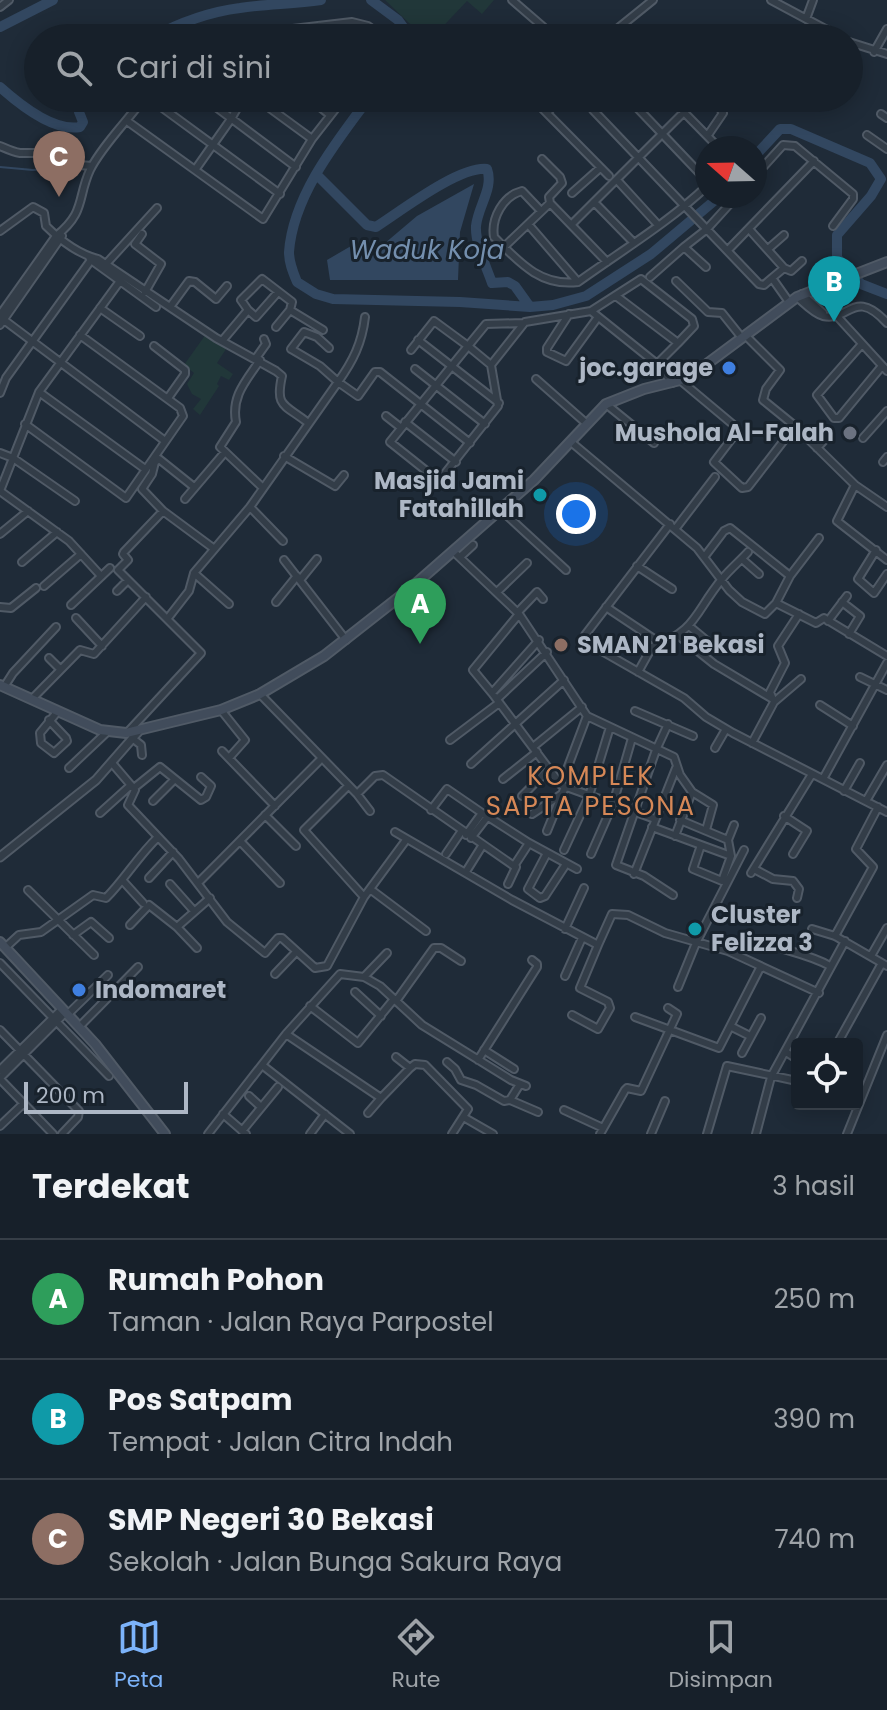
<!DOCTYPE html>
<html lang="id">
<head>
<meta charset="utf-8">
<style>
  body { margin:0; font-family:Poppins,sans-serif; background:#242d36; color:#f1f3f6 }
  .controls { position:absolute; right:24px; bottom:24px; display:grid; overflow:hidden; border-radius:8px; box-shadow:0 4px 20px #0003 }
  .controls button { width:72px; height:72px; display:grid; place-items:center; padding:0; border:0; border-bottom:2px solid #363e47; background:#17202a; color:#f1f3f6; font:40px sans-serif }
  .compass { position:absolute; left:695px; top:136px; width:72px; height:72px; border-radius:50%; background:#17202a; box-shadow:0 4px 20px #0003; rotate:290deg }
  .scale { position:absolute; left:24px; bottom:20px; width:164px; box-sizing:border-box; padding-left:8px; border:4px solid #adb7c5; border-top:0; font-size:22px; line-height:28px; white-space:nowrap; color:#adb7c5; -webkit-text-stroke:6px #18222c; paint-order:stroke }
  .you { position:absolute; left:576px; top:514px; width:28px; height:28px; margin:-20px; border:6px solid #fff; border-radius:50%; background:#1a73e8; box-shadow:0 0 0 12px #1a73e833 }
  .badge { display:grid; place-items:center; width:52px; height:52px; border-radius:50%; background:#7cb3fa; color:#fff; font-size:26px; font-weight:700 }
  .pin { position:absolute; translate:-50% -66px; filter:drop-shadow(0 2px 4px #0008) }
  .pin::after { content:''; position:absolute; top:42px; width:28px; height:24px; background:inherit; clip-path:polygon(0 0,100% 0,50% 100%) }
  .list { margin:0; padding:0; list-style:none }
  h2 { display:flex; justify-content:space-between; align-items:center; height:104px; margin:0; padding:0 32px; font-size:34px }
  h2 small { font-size:26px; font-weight:400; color:#9ea3a8 }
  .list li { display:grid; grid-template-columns:52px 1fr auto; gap:24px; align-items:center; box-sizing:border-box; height:120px; padding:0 32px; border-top:2px solid #363e47 }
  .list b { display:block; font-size:30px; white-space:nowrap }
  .list p { margin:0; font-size:26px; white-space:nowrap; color:#9ea3a8 }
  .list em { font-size:26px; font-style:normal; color:#9ea3a8 }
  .icon { flex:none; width:44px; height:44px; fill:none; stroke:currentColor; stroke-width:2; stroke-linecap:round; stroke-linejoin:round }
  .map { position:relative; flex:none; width:887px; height:1134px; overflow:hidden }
  .search { position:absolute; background:#17202a; box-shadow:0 4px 20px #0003; left:24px; right:24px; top:24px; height:88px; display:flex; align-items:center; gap:20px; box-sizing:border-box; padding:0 28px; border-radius:44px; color:#9ea3a8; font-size:30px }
  .sheet { height:464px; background:#17202a }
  nav { display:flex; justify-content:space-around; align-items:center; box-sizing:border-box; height:112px; border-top:2px solid #363e47; background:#17202a; font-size:22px; color:#9ea3a8 }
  nav a { display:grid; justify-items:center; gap:4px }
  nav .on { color:#7cb3fa }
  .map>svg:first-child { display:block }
</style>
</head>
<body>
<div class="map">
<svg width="887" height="1134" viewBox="0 0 887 1134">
  <rect width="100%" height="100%" fill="#1f2b38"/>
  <!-- green -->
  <path fill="#213739" d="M385,0H494L482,14L467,1L432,38L409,23Z
    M206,334L228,346L217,363L233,374L229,380L221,376L217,384L219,386L200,415L193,409L201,399L192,394L187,384L194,373L184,365Z"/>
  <!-- water -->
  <path fill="#324760" d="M474,184L460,232L458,280H330L327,260L351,246L378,249L417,216Z"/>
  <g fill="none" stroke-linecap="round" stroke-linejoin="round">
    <!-- stream -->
    <path stroke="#324760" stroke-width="2" d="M0,167L33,170L66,167"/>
    <!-- river -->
    <path stroke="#324760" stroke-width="10" d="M371,0L398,20L411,38
      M0,27L53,0
      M151,38C179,23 208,12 240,8C266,4 294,4 321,0
      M0,87C19,104 53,132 80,127L83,122L79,112V98
      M369,98C336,142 293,196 289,252C289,263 293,272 297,282L316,294L333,299L460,302L530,307L553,305L586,296L651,254L720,196
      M755,156L780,129H791L870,163L881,179L871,196L837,235V258L861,284L887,294
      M317,175L367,225L376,227C401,211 459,166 487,169C494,188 478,206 476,226C475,243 486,266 492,283L508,282L515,286L530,307"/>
    <!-- minor casing -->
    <g stroke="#505a66" stroke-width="10">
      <path id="minor" d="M512,0L556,38
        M771,0L842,38
        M0,7L9,0
        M806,19L813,0
        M319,26L333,38
        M270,31L279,38
        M216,38L352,22L368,26L385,38
        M606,38L653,0
        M849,42L887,54
        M874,52L887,29
        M149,98L280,194
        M204,98L296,167
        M256,98L312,139
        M309,98L330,115
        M532,98L609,176
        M598,98L592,104L593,110L759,284L764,285L772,278
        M628,98L707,181
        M670,98L719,148
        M547,113L560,98
        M881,114L887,118
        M127,121L263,219L312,139L344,98
        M708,135L723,113L713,98
        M867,135L887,149
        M0,146C7,149 13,152 20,153C39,154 52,148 66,164L92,166
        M195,170L231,119L243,98
        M755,176L783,145L795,146L853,194V199L833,226
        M617,180L658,225
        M572,193L600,168
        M594,202L634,243
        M550,203L607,262
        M541,211L522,191C503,196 491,218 494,237C518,261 540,287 578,282C621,251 668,223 707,186
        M528,224L578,282
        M572,224L684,112
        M749,229L784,268L772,278L789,302
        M0,231L33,207L44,213L46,226C60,240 79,254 98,259L216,338L276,371L282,376C275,407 284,404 307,422
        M142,234L135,244L161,264L145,292
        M504,247L550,203L549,197L562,183L560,177L542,159
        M684,247L707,229L737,196
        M768,249L784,235
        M728,250L814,161
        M91,260L156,307
        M106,264L157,208
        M784,268L791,271L802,261
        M650,277L684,247L706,267
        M676,281L708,312L722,313L742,338
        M823,286L834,296
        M802,294L823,313
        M616,296L678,343L657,364
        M797,297C804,303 813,313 823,316C850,322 854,287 887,323
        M170,307L189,281L195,282L216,299L227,286
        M100,308L140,336
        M248,310L256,317L278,292
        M290,310L323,330
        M591,311L641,279L692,319L694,326L678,343
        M569,314L547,348V352L566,361L598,317
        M835,314L887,371
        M0,315L56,236C86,212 77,198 90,170C101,147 129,119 144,98
        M0,317L165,441
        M0,325L62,236
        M745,335L780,370L766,389L763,400L795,426L855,485L887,507
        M418,340L499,403
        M222,341L248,310L241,300L262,279L292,302L290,310L276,327
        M862,344L817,395L834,418H839L882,366
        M154,346L185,370V374L168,398
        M329,348L317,337L304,332L291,349L320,366L338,382C353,361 362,343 365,317
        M411,350L434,321L468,346L390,442L439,481L498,406L491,365L525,322L591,311L657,364L672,383
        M256,358L266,344L264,339
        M260,360C246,381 231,396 236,422L220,447L263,488
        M491,365L468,346L486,324L523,323
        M415,369L485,424
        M536,379L587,424
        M681,381L736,427V433L714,462L742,488L748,487L795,426
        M39,392L145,469
        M0,393L6,378L91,260L89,257
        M606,404L654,443
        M386,416L400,427
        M405,422L456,462
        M25,424L126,498L183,416L180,408L80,335
        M863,438L887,411
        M571,442L697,548L729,590L742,602L765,614L776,603L816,623L824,618L887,656
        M817,448L828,436
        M0,453L13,458L75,501
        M284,456L335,486L344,475
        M883,462L887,457
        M855,485L837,521L887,560
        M194,487L159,459L155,462L152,474L142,489L163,511L213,548
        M0,491L39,392L120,281
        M0,491L69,541L101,576
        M185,499L225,452
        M250,507L283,541
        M501,510L566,570
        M670,524L585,635L586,642L684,698L706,717L733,733L887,812
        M676,528L715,477
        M0,534L28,511
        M876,550L858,579L874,593L887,574
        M454,552L519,614L587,716L674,757L680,775L692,792L713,805L706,830
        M705,556L724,531L730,528L790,576L776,603
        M460,557L473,545
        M742,559L759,574
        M284,560L346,640
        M22,562L57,532
        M637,566L672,589
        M194,573L229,604
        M790,576L819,538
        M300,580L317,559
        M44,586L81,554
        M117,591L128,580
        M497,592L527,563
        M276,602L297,576
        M842,602L860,616L849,634
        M71,605L110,568
        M0,607L11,608L36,588
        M606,607L654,639
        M518,612L537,592L543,599
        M76,618L102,646
        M168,618L189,591L194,573L250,507L338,382L358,396L375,372H380L470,443
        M828,621L847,596
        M689,626L712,645
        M679,636L714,664L771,698
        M539,640L492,693L561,785L655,819
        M49,658L60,669
        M638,672L652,647C697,631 694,613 722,579C730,569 740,561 748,552
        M860,677L887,690
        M4,687L13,673L56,627
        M492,693L473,670L519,614
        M260,694L357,794L370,811
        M32,699L80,650L94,654L146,597
        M497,699L547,652
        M774,702L770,692L785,663L778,646L799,614
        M820,705L853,726
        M221,710L245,740L229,758
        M635,711L693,736
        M49,720L66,738L67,741L54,753L41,743L40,733L58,711
        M668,724L656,750L616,865L644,876L673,895
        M127,733L201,653L118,570L128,560L123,554L124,552L163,511
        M132,738L141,745L142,755
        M450,740L499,703
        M752,743L774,702L801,679
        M533,747L582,707
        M715,748L726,729
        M222,751L275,806
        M112,763L135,790L128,805L179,859L227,922L265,953L278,938H282L315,968L327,966L364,897L406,840
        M471,764L564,680
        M69,768L107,732
        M503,779L537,752
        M823,779L887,663
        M561,785L587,716
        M348,786L304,830L364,897
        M134,788L160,767L201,800L206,797L211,786L201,777
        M844,791L860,763
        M357,794L375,776L383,775L514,866L529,843
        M522,796L549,769
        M153,801L174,780
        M866,801L887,765
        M431,810L447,789L482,813
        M100,813L131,785
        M532,814L562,794
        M265,815L296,846
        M784,816L807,831L793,854
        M680,820L728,840L731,856L722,881L693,869L701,845
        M652,827L731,856
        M547,831L565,787
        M395,832L512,900L598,945L612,914L628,915L665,933L728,951L819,993
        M466,835L482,813L529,843L577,869
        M675,836L692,792
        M471,838L488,816
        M728,840L734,825
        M240,841L280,883
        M564,850L589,796L610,727
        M547,853L528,889L540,898L545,896L566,864
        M446,854L461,832
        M591,854L613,804L632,738
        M754,869L773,879L793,881L799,889L797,898
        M467,870L482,846
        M751,873L812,774
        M634,874L676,768
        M149,878L173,852
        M123,881L143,903
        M199,882L321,759
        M170,884L194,911
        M508,884L516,867
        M370,889L426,931
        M28,890L94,955
        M130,925L149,905L177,927
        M565,929L584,888
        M812,929L835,936L887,966
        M73,935L91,922L109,938
        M835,936L873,867L856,849L878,807
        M762,942C785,951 809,954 830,966
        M6,947L19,935L41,932L93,895L106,898C125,879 138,856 158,837
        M197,948L177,927L210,898
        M871,956L887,928
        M0,963L109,1076
        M275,974L296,952
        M565,976L582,938
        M364,977L387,953
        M678,987L696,943L744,850
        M355,992L381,1016
        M396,1001L434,948H441L461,961
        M310,1006L358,1043L394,999
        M67,1015L108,975
        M572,1015L598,1029L610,1008L608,1002L580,988L598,945
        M635,1017L719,1048L760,968
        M79,1027L138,967
        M732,1027L750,1036
        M0,1030L79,1111L78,1117L62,1134
        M286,1034L381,1098L410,1068L415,1064L425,1065L468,1109L452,1134
        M837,1044L882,963
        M484,1050L514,1069
        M786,1052L797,1059
        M742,1053L761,1018
        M396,1057L410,1068
        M478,1060L537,967V964L532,960
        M447,1062L455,1069L461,1080L476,1085L504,1101L510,1100L520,1084
        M262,1065L350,1134
        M0,1070L62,1009
        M0,1078L65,1013
        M0,1079L53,1134
        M249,1096L261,1107
        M510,1100L538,1112
        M564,1110L603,1128
        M368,1113L381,1098
        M223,1114L246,1134
        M465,1118L493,1134
        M0,1126L24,1103
        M242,1131L278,1087
        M208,1134L286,1034L340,974L364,977L380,986L422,1025L511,1080L526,1086
        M310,1134L325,1114
        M600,1134L625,1090L627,1088L641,1091L677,1014L668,1008
        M651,1134L665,1101
        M707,1134L727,1066L797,1081
        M756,1134L771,1077L845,941
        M847,1134L887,1035"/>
    </g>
    <!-- tertiary casing -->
    <g stroke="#505a66" stroke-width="11">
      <path id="tertiary" d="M0,857L96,780L138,732"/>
    </g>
    <!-- secondary casing -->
    <g stroke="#505a66" stroke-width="12">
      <path id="secondary" d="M0,685L100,730L126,733L221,710L260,694L324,656L412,587L534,480L606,404L644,389L688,378L797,297L887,262
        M0,942L95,1044L165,1134"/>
    </g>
    <!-- minor -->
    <use href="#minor" stroke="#333d48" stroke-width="6"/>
    <!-- tertiary -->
    <use href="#tertiary" stroke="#333d48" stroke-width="7"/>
    <!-- secondary -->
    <use href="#secondary" stroke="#414c5b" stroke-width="8"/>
  </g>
  <!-- markers -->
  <g fill="#3f7fe0" stroke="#18222c" stroke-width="3">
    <circle cx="729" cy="368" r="8"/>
    <circle cx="79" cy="990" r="8"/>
  </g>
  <circle fill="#6b7280" stroke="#18222c" stroke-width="3" cx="850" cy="433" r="8"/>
  <g fill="#0f9aa8" stroke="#18222c" stroke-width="3">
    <circle cx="540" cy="495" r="8"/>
    <circle cx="695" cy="929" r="8"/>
  </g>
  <circle fill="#8d6e63" stroke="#18222c" stroke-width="3" cx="561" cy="645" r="8"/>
  <g text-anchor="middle" stroke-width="6" stroke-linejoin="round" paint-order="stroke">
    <!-- poi labels -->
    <g font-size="24" font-weight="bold" fill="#adb7c5" stroke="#18222c" text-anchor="end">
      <text x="713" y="376">joc.garage</text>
      <text x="834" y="441">Mushola Al-Falah</text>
      <text x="524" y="489">Masjid Jami<tspan x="524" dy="28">Fatahillah</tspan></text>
      <text x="577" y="653" text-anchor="start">SMAN 21 Bekasi</text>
      <text x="711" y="923" text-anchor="start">Cluster<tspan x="711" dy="28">Felizza 3</tspan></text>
      <text x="95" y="998" text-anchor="start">Indomaret</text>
    </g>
    <!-- water labels -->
    <g font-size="26" font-style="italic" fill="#748fae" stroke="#18222c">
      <text x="427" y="259">Waduk Koja</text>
    </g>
    <!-- neighbourhood labels -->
    <g font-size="26" letter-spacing="2" fill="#d68857" stroke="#18222c">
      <text x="591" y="785">KOMPLEK<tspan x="591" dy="30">SAPTA PESONA</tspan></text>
    </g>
  </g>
</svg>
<div class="controls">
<button><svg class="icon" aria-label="locate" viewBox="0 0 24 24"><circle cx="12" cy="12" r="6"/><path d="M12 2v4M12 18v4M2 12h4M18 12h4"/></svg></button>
</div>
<svg class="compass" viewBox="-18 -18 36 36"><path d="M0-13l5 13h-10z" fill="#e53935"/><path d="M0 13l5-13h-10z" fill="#9ea3a8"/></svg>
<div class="scale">200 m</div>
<div class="you"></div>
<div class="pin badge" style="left:420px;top:644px;background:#2e9e5b">A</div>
<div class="pin badge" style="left:834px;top:322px;background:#0f9aa8">B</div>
<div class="pin badge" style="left:59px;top:197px;background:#8d6e63">C</div>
<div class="search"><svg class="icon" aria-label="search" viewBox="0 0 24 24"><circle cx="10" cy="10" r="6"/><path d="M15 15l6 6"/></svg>Cari di sini</div>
</div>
<section class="sheet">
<h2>Terdekat<small>3 hasil</small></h2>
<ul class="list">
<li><span class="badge" style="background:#2e9e5b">A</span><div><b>Rumah Pohon</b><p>Taman · Jalan Raya Parpostel</p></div><em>250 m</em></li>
<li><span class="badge" style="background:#0f9aa8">B</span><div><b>Pos Satpam</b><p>Tempat · Jalan Citra Indah</p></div><em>390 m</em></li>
<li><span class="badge" style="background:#8d6e63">C</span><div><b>SMP Negeri 30 Bekasi</b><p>Sekolah · Jalan Bunga Sakura Raya</p></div><em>740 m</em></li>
</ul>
</section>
<nav>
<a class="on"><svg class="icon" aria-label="map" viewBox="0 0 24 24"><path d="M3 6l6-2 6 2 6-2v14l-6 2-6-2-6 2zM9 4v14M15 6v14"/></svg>Peta</a>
<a><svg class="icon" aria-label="directions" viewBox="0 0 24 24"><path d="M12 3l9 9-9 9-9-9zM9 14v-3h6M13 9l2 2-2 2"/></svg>Rute</a>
<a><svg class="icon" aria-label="saved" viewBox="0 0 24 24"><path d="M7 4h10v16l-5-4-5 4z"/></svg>Disimpan</a>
</nav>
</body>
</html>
